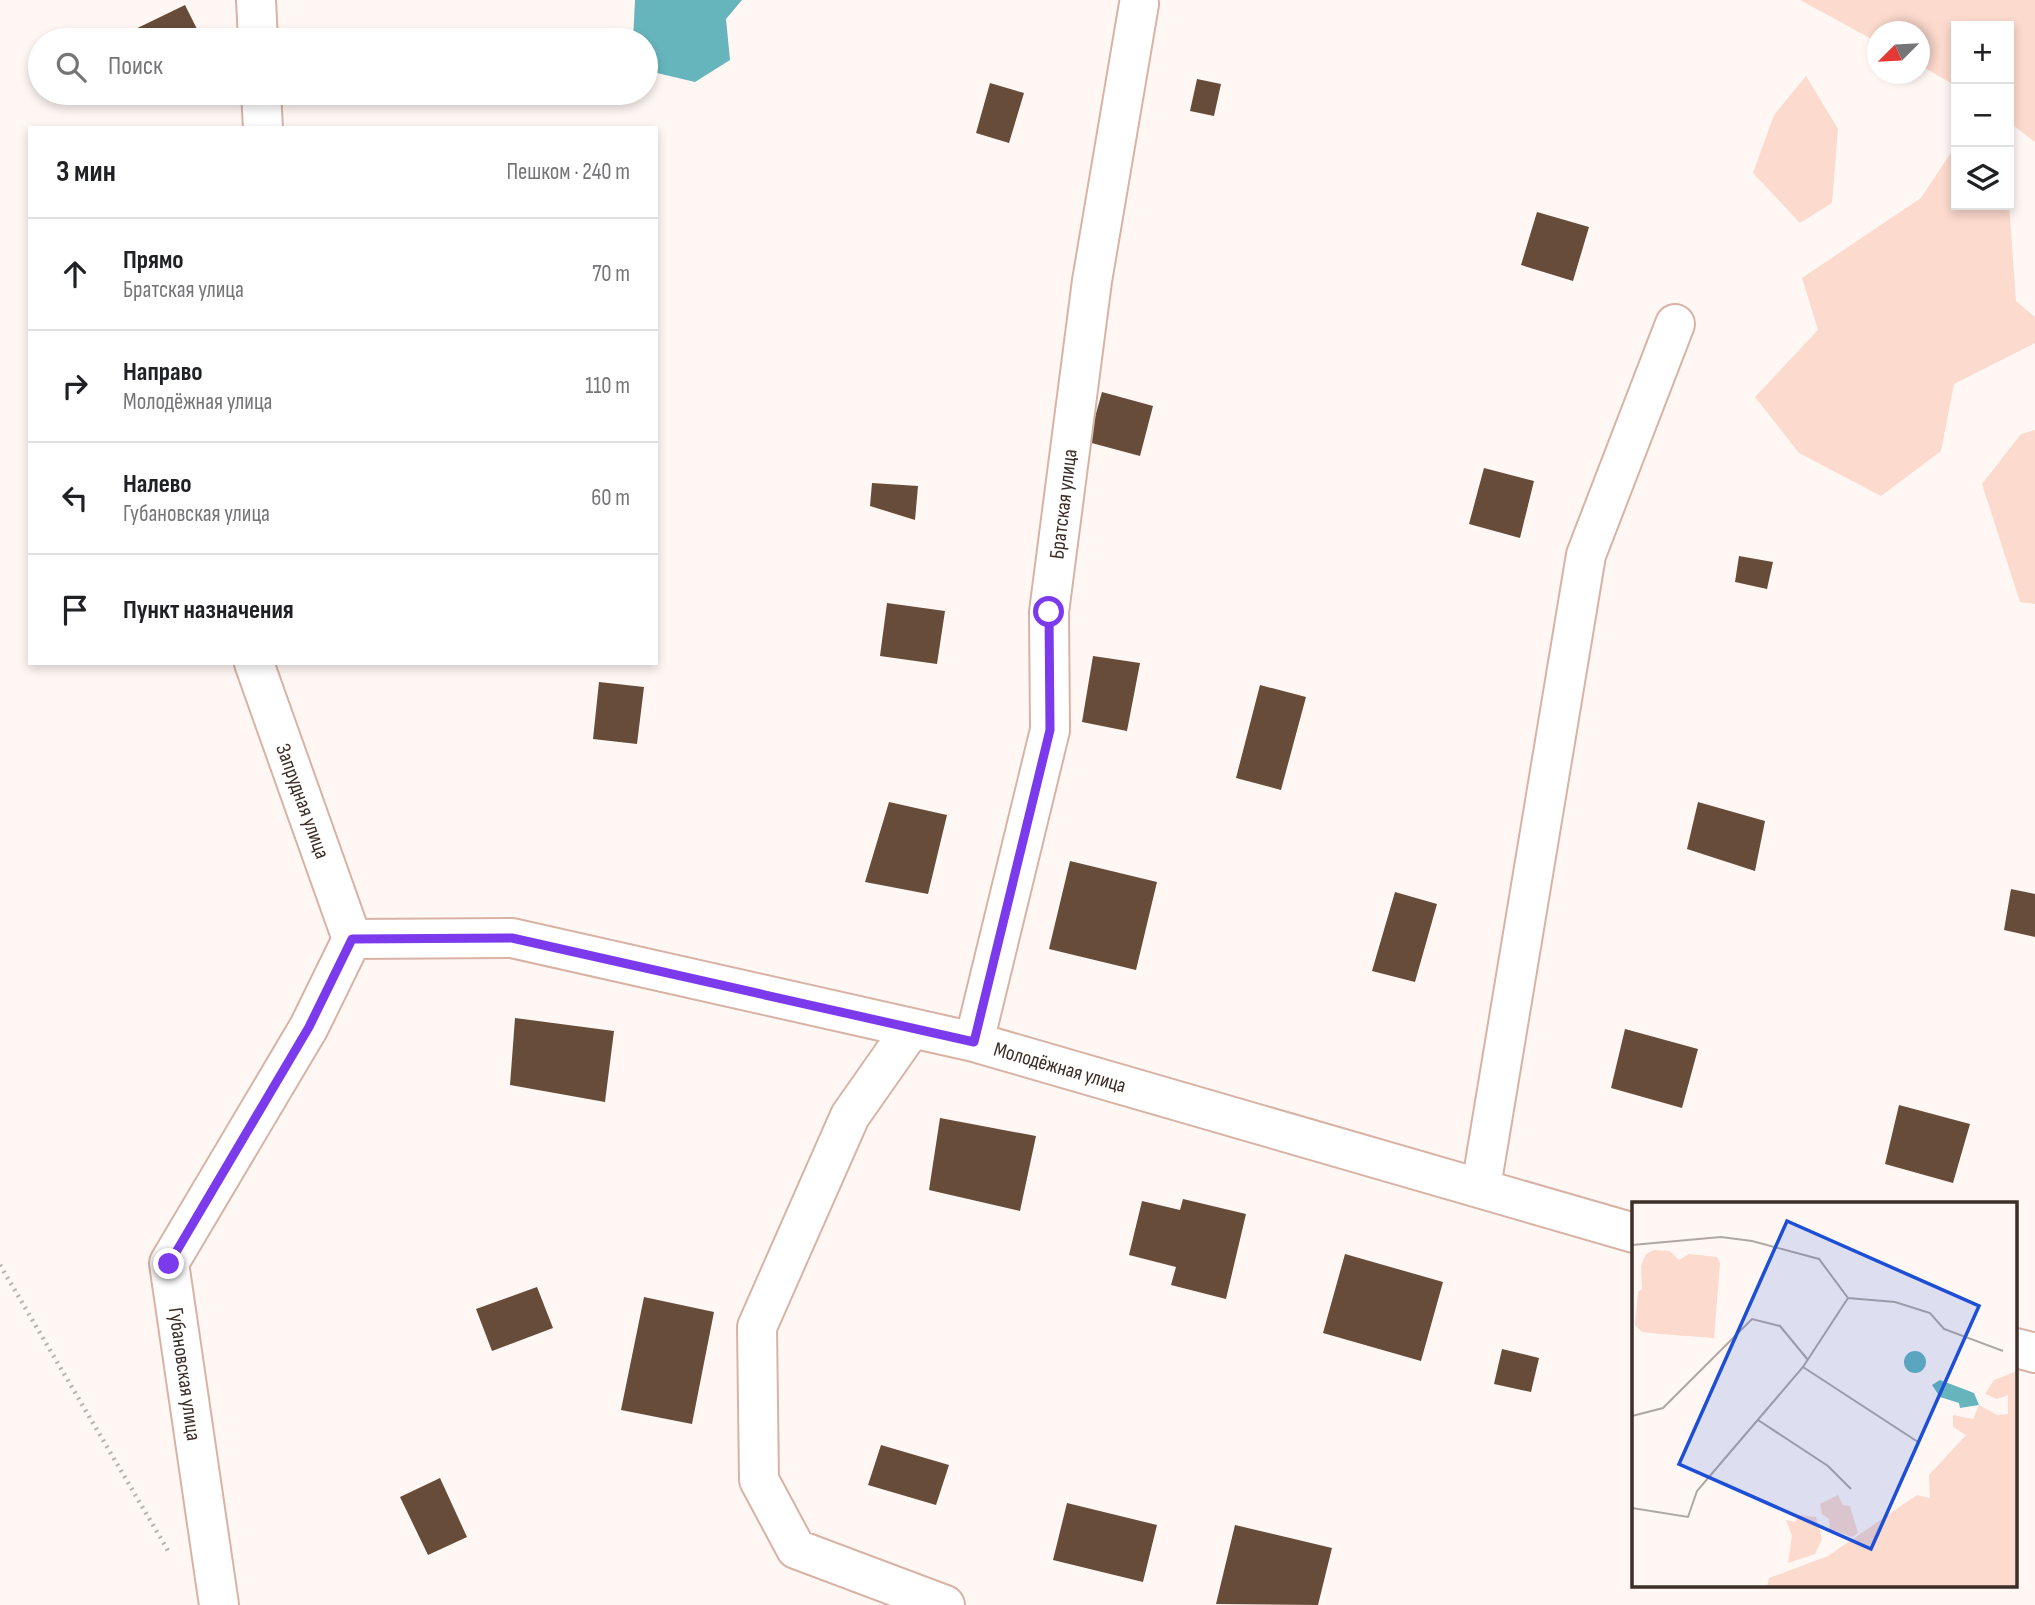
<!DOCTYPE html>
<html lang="ru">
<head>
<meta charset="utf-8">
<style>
  body { margin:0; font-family:"Sofia Sans Condensed",sans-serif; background:#f2f2f2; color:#202124 }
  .controls { position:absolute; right:21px; top:21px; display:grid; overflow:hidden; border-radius:0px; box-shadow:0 4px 10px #0003 }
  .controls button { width:63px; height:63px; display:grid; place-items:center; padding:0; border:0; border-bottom:2px solid #e0e0e0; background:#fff; color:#202124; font:35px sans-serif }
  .compass { position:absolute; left:1867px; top:21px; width:63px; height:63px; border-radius:50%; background:#fff; box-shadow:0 4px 10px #0003; rotate:246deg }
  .stop { position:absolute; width:21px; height:21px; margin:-16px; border:5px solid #7c3aed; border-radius:50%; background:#fff }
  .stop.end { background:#7c3aed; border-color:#fff; box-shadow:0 2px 7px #0008 }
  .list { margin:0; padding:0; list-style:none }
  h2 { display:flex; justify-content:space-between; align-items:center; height:91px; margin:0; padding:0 28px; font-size:30px }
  h2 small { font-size:23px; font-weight:400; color:#757577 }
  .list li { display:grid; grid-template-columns:46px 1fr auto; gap:21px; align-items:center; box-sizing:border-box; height:112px; padding:0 28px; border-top:2px solid #e0e0e0 }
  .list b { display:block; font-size:26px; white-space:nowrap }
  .list p { margin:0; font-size:23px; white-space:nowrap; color:#757577 }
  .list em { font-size:23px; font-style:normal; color:#757577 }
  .icon { flex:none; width:38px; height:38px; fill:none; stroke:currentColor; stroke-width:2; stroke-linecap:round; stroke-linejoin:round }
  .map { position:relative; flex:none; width:2035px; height:1605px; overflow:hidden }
  .search { position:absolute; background:#fff; box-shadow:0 4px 10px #0003; left:28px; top:28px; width:630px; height:77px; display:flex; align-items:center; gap:18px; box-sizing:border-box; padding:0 24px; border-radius:38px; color:#757577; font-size:26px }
  .panel { position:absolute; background:#fff; box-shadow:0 4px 10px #0003; left:28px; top:126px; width:630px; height:539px; border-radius:0px }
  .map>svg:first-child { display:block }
</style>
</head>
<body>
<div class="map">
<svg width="2035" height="1605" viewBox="0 0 2035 1605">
  <rect width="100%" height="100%" fill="#fff7f4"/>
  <!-- green -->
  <path fill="#fcdacd" d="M1800,0H2035V142L2009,122V26H1956V86L1920,65V32H1878L1877,42Z
    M1806,76L1838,129L1832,203L1800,223L1753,173L1774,115Z
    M1956,145V205H2009V203L2016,301L2035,317V343L1954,384L1941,451L1881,496L1799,453L1755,397L1818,330L1802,278L1921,198Z
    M2035,430V604L2020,602L1982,484L2021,434Z"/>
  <!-- water -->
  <path fill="#66b5bd" d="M635,0H742L726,19L730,60L695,82L657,73L646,57V40H633Z"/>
  <!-- building -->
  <path fill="#684c3a" d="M185,5L202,39L125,40L123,35Z
    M322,33H351V40H322Z
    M1197,79L1221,84L1214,116L1190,111Z
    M990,83L1024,93L1009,143L976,133Z
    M1537,212L1589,227L1573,281L1521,265Z
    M1102,392L1153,406L1140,456L1088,442Z
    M1484,468L1534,481L1520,538L1469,524Z
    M872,483L918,486L915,520L870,506Z
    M1739,556L1773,562L1767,589L1735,582Z
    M887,603L945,611L937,664L880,656Z
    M1093,656L1140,663L1127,731L1082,722Z
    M599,682L644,687L637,744L593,739Z
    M1260,685L1306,697L1281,790L1236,778Z
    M889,802L947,815L928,894L865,882Z
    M1698,802L1765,821L1755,871L1687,849Z
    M1070,861L1157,882L1136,970L1049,949Z
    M2011,889L2035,894V937L2004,930Z
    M1395,892L1437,904L1415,982L1372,971Z
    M515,1018L614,1031L605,1102L510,1085Z
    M1625,1029L1698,1049L1682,1108L1611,1088Z
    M1899,1105L1970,1124L1953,1183L1885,1164Z
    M940,1118L1036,1136L1020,1211L929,1190Z
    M1183,1199L1246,1214L1226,1299L1171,1285L1176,1267L1129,1255L1142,1201L1180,1210Z
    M1345,1254L1443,1282L1421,1361L1323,1333Z
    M537,1287L553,1328L492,1351L476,1309Z
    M644,1297L714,1312L692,1424L621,1410Z
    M1502,1349L1539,1358L1531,1392L1494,1384Z
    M881,1445L949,1465L936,1505L868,1485Z
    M440,1478L467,1537L428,1555L400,1497Z
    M1067,1503L1157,1525L1143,1582L1053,1560Z
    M1235,1525L1332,1548L1318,1605L1216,1604Z"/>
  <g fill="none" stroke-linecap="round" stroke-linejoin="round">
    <!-- minor casing -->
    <g stroke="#d8b3a5" stroke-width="42">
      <path id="minor" d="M256,0L258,40
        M261,93L263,128
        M254,663L352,939
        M352,939L512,938L974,1042L1634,1233
        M911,1029L850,1116L757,1327L759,1480L796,1549L945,1605
        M974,1042L1050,730L1049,612L1092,281L1139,4
        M1481,1187L1586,555L1675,324
        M2016,1348L2035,1353
        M219,1605L169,1263L309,1027L352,939"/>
    </g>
    <!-- path -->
    <path stroke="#bcb1ad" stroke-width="4.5" stroke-dasharray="2 5" stroke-linecap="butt" d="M0,1265L170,1554"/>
    <!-- minor -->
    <use href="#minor" stroke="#fff" stroke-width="38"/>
  </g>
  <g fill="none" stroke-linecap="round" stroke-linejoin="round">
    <!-- route -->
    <path stroke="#7c3aed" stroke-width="9" d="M169,1264L309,1027L352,939L512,938L974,1042L1050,730L1049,612"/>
  </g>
  <g text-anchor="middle" stroke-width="7" stroke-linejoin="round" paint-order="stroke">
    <!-- street labels -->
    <g font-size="21" fill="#3d2e28" stroke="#fff">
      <text transform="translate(1063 504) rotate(-83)" y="7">Братская улица</text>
      <text transform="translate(303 801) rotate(70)" y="7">Запрудная улица</text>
      <text transform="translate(1060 1067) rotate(16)" y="7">Молодёжная улица</text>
      <text transform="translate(185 1374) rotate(82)" y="7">Губановская улица</text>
    </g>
  </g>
  <!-- overview -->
  <g transform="translate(1632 1202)">
    <rect width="385" height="385" fill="#fff7f4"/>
    <path d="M22,48L38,49L47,58L57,52L85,55L88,61L82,136L28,132L10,130L3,123L6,90L10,87L9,64L14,52ZM385,169V385H135L137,376L196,354L285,293L298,296L297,273L334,233L321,225V213L341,217L347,203L365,213L376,212V193L365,197L353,192L362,178ZM206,293L211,303L218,304L226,331L220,335L204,329L198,331L197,317L190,312L188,302ZM168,313L184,315L190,337L183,352L156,361L160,334L154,318L163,320Z" fill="#fcdacd"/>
    <path d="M272 160a11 11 0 1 1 22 0a11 11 0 1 1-22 0ZM308,178L342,191L347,203L328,206L327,201L308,195L300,183Z" fill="#66b5bd"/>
    <path fill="none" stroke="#b1a7a2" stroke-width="2" d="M0,43L89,35L120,39L187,57L216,96M216,96L263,100L298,111L312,127L371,149M171,165L286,240M0,214L31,206L120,117L148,124L176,158M126,218L196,264L219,287M0,306L56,315L65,289L171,165L216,96"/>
    <path fill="#1d4ed8" fill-opacity="0.15" stroke="#1d4ed8" stroke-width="3.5" d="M155,19L347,104L239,347L47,262Z"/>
    <rect width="385" height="385" fill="none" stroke="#3d2e28" stroke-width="3.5"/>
  </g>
</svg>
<div class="controls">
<button>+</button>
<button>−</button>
<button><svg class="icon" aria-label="layers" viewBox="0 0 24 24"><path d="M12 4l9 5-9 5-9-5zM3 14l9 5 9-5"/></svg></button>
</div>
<svg class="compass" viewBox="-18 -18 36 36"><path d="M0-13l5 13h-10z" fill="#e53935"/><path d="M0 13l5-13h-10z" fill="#757577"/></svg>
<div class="stop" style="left:1049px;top:612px"></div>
<div class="stop end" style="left:169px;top:1264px"></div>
<div class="search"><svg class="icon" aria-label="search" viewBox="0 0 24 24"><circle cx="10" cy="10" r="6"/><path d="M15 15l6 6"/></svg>Поиск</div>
<section class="panel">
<h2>3 мин<small>Пешком · 240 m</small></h2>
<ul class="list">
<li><svg class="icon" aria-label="ahead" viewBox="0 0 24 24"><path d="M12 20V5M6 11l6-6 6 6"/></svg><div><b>Прямо</b><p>Братская улица</p></div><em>70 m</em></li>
<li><svg class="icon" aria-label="right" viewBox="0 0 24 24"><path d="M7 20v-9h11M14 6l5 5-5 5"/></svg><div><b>Направо</b><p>Молодёжная улица</p></div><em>110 m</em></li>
<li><svg class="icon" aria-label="left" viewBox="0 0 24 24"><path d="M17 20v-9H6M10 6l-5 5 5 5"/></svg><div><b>Налево</b><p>Губановская улица</p></div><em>60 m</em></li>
<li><svg class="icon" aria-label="arrive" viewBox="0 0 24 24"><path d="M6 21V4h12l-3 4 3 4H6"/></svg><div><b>Пункт назначения</b></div></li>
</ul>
</section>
</div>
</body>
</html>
